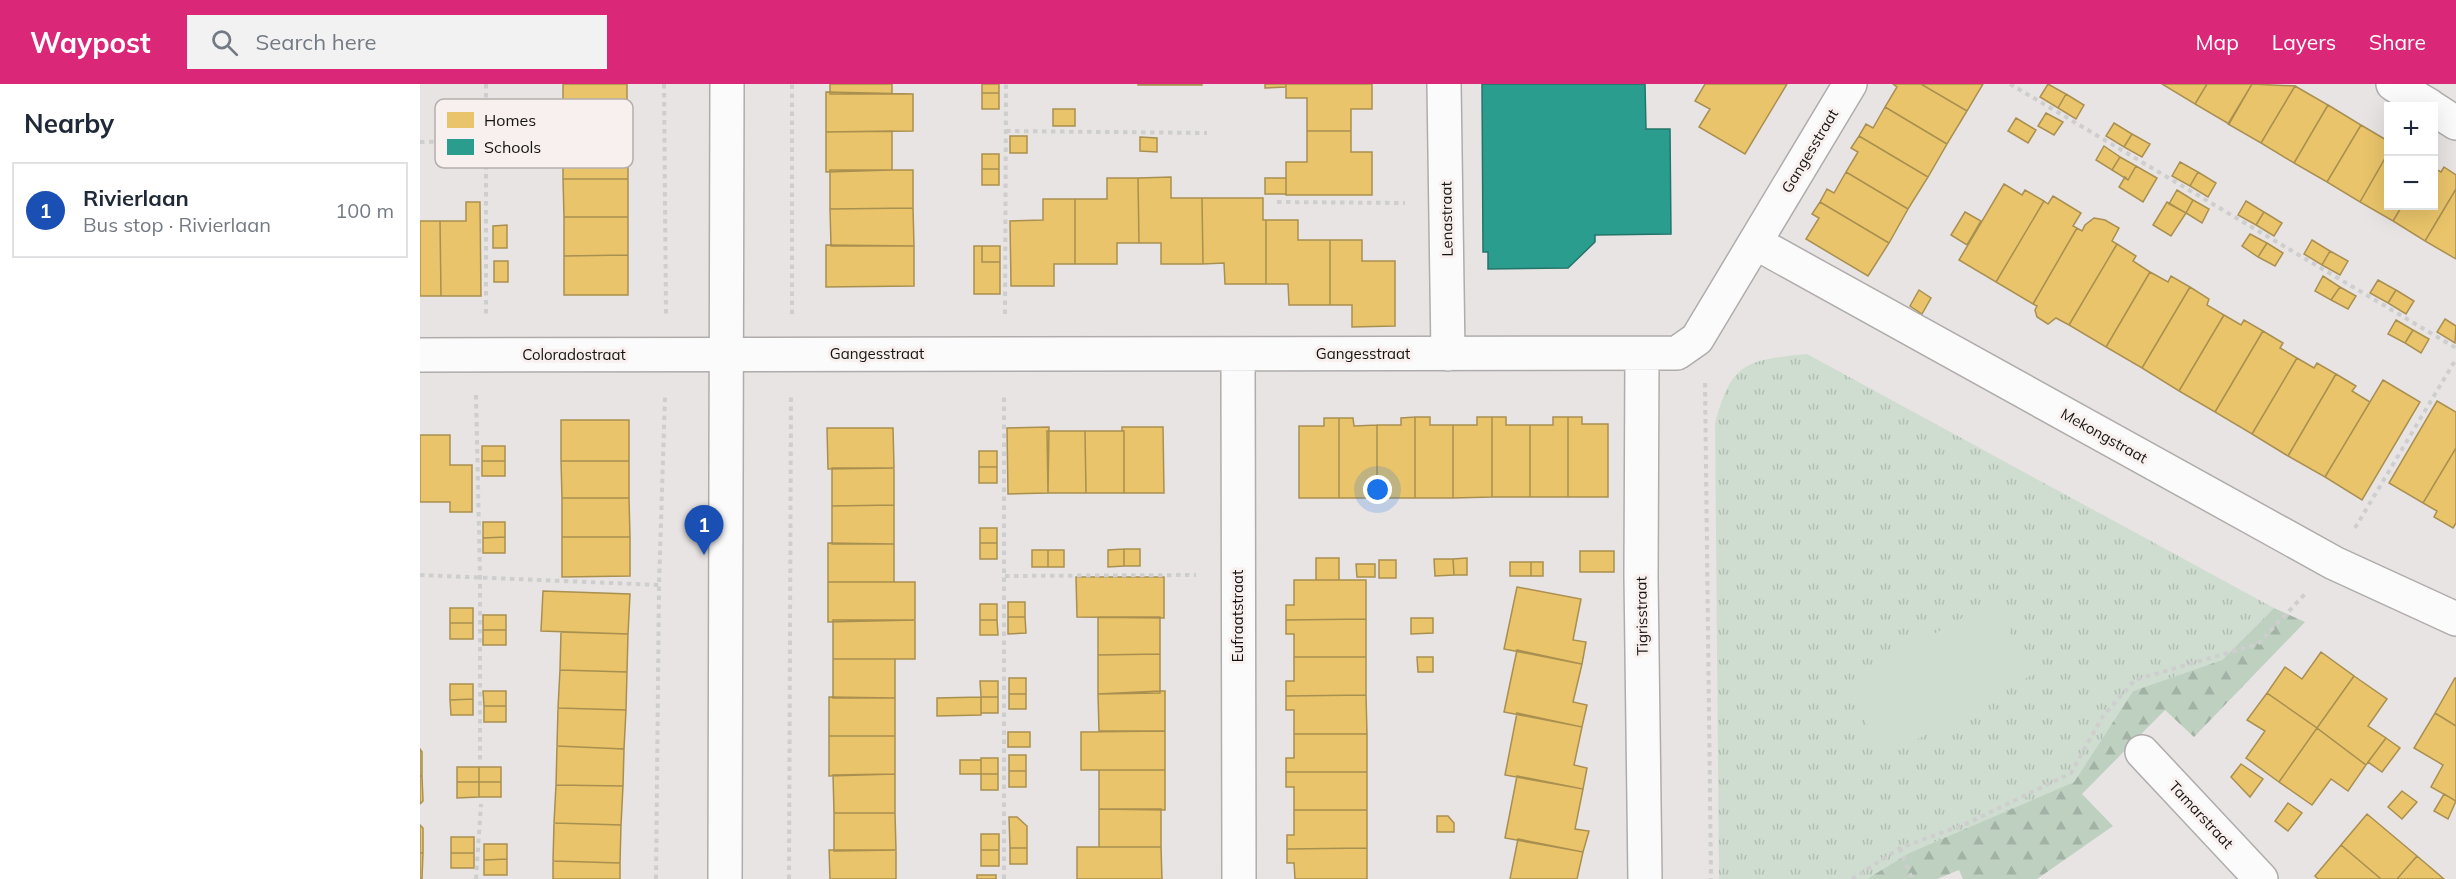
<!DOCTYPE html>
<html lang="en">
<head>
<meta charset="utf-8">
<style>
  body { margin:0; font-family:Mulish,sans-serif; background:#f2f2f3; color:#1f2937 }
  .controls { position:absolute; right:18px; top:18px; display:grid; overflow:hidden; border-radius:0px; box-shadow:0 6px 24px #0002 }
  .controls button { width:54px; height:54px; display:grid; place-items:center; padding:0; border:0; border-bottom:2px solid #e0e1e3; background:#fff; color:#1f2937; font:30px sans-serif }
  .you { position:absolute; left:958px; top:406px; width:21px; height:21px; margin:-15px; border:4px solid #fff; border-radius:50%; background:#1a73e8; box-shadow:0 0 0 9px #1a73e833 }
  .badge { display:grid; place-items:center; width:39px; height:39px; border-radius:50%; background:#db2777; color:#fff; font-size:20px; font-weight:700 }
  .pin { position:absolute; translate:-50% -50px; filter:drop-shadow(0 2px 3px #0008) }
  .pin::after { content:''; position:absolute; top:32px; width:21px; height:18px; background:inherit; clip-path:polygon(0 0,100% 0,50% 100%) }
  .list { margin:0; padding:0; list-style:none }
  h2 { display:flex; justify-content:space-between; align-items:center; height:78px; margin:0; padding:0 24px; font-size:26px }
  h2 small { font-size:20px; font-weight:400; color:#747a83 }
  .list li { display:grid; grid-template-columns:39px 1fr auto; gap:18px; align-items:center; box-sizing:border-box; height:96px; margin:0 12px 12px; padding:0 12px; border:2px solid #e0e1e3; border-radius:0px }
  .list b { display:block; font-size:22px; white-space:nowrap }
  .list p { margin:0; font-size:20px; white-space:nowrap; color:#747a83 }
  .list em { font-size:20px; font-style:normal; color:#747a83 }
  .icon { flex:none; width:33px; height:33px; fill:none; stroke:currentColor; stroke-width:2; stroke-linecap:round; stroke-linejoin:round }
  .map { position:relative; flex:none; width:2036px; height:795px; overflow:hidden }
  header { display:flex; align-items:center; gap:36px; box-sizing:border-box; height:84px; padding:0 30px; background:#db2777; color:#fff }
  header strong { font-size:28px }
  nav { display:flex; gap:33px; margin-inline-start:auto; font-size:21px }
  .search { width:420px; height:54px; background:#f2f2f3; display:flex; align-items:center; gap:15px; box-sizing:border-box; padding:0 21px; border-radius:0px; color:#747a83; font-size:22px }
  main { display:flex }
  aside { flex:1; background:#fff }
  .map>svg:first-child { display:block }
</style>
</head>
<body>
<header>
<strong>Waypost</strong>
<div class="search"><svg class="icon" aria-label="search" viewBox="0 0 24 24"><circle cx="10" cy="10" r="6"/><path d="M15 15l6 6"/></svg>Search here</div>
<nav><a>Map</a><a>Layers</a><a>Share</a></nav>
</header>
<main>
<aside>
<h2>Nearby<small></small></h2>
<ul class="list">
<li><span class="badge" style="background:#1a4fb4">1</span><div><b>Rivierlaan</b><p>Bus stop · Rivierlaan</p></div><em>100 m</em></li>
</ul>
</aside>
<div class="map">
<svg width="2036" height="795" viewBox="0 0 2036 795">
  <defs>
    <pattern id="grass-tufts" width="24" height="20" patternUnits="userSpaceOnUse" patternTransform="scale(1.5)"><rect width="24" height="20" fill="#cfddd0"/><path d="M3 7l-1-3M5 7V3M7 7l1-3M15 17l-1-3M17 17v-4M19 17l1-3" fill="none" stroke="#b1bdb2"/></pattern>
    <pattern id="forest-firs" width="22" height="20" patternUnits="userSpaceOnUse" patternTransform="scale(1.5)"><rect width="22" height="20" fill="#bed1c1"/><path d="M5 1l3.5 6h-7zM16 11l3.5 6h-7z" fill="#a2b3a5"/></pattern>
  </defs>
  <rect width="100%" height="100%" fill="#e8e4e3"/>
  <!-- grass -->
  <path fill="url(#grass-tufts)" d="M1387,270L1854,524L1802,576L1713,607L1654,698L1489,769L1447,795H1299L1295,340C1311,278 1326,276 1387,270Z"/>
  <!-- forest -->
  <path fill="url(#forest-firs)" d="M1854,524L1885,538L1774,653L1745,626L1662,710L1693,742L1617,795H1543L1539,786L1517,795H1447L1489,769L1654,698L1713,607L1802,576Z"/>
  <!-- pitch -->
  <path fill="#cfddd0" d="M1572,517L1613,590L1466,673L1424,601Z"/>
  <!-- homes -->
  <path fill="#e9c46a" stroke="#a98f50" stroke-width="1.5" d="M143,0H207V18H143Z
    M410,0H472V10H410Z
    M562,0H579V9H562Z
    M718,0H782V1H718Z
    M845,0H866V3L845,4Z
    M866,0H952V25H931V47H887V14H866Z
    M1285,0H1367L1325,70L1279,43L1290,25L1275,17Z
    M1473,0H1501L1547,27L1527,60L1465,23L1477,3Z
    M1501,0H1563L1547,27Z
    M1628,0L1646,10L1638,24L1620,13Z
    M1742,0H1787L1775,20Z
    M1787,0H1832L1809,40L1775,20Z
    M1832,0L1875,2L1841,59L1808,40Z
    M1875,2L1908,21L1874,79L1841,59Z
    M406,8L493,10V47L406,48Z
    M562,9H579V25H562Z
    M1646,10L1664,21L1656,35L1638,24Z
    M1908,21L1941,41L1907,98L1874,79Z
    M1465,23L1527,60L1508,93L1439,52L1446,40L1453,44Z
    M633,25H655V42H633Z
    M1626,29L1643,38L1634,51L1618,42Z
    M1596,34L1616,46L1608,59L1588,47Z
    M1694,39L1712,50L1704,63L1686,52Z
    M1941,41L1968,57V69L1940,118L1907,98Z
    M472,47V86L406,88V48Z
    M887,47H931V68H952V111H866V78H887Z
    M1712,50L1730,60L1722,73L1704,63Z
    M590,52H607V69H590Z
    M1439,52L1508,93L1488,125L1426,88L1438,68L1431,64Z
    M720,53L737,54V68L720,67Z
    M143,57H208V95H143Z
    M1684,62L1700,73L1692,86L1676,76Z
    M1968,69V122H1982L1973,137L1940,118Z
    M562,70H579V85H562Z
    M1700,73L1716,82L1708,96L1692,86Z
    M1760,78L1778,88L1770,102L1752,92Z
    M1716,82L1737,94L1723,118L1699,103L1705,93L1708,96Z
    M2024,83L2036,91V105L2005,157L1973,137L1982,122H2014V84L2021,88Z
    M562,85H579V101H562Z
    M410,86H493V124L410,125Z
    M1426,88L1488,125L1469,159L1400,118L1407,105L1414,109Z
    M1778,88L1796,99L1788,113L1770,102Z
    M751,93V114H782L783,180H741V159H719L718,94Z
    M687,94H718L719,159H697V180H655V115H687Z
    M845,94H866V110H845Z
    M143,95H208V133H144Z
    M1584,100L1602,111L1605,106L1624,117L1576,198L1539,176Z
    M2036,105V175L2005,157Z
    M1757,106L1773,116L1766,129L1749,120Z
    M1633,112L1661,129L1653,142L1657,144L1613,220L1576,198L1624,117L1628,120Z
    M782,114H843V136H846V200H805L804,179L783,180Z
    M623,115H655V180H634V202H591L590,137L623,136Z
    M1773,116L1789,125L1782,139L1766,129Z
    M1826,117L1844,128L1836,141L1818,131Z
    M46,118H60L61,212H21L20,137H46Z
    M1400,118L1469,159L1448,192L1386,155L1399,134L1392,130Z
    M1747,118L1766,129L1751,152L1733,141Z
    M493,124L494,162H411L410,125Z
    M1545,128L1561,137L1547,161L1531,151Z
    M1844,128L1862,139L1854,152L1836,141Z
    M144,133H208V171L144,172Z
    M1674,134L1685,136L1699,144L1692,157L1697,160L1649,241L1636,234L1628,240L1617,233L1615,226L1617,222L1613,220L1657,144L1662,147L1665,141Z
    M846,136H878V156H910V221H869L868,200H846Z
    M0,137H20L21,212H0Z
    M87,141V164H73V142Z
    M1830,150L1847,159L1838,173L1822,162Z
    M910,156H942V177H975V242L932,243V221H910Z
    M1892,156L1910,167L1902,181L1884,170Z
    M1847,159L1863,169L1855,182L1838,173Z
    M1697,160L1716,172L1713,177L1730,188L1686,263L1649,241Z
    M406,161L494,162V202L406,203Z
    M554,162H562V178H580V210H554Z
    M562,162H580V178H562Z
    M1910,167L1928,177L1920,191L1902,181Z
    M208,171V211H144V172Z
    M74,177H88V198H74Z
    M1730,188L1748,198L1751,192L1770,203L1722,284L1686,263Z
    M1903,192L1920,203L1911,216L1895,207Z
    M1958,196L1976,206L1968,219L1950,209Z
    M1770,203L1789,215L1787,221L1804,231L1759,307L1722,284Z
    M1920,203L1936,212L1928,225L1911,216Z
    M1499,206L1511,214L1502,230L1490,222Z
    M1976,206L1994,217L1986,230L1968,219Z
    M1804,231L1821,241L1824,236L1843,247L1795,328L1759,307Z
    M2025,235L2036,242L2035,259L2017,248Z
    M1976,236L1993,246L1985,259L1968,250Z
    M1993,246L2009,255L2001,269L1985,259Z
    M1843,247L1863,259L1860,264L1877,274L1832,350L1795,328Z
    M1877,274L1894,284L1897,279L1916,290L1868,372L1832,350Z
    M1916,290L1936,302L1932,307L1950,318L1905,393L1868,372Z
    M1963,296L2000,318L1942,416L1905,393Z
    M2017,317L2036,328V364L2003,419L1969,399Z
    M995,333V414H957V341H981V334Z
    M995,333H1010V341H1033V414H995Z
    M1057,333H1072V413L1033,414V341H1057Z
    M1072,333H1086V341H1110V413H1072Z
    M1133,333H1148V413H1110V341H1133Z
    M1148,333H1162V340H1188V413H1148Z
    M904,334H919V414H879V342H904Z
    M919,334H933L934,342L957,341V414H919Z
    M141,336H209V377H141Z
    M629,343L628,409L588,410L587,344Z
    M702,343H743L744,409H704V347H702Z
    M407,344H473L474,384L408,385Z
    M627,347H665L666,409H628Z
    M665,347H704V409H666Z
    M0,351H30V381H52V428H30V418H0Z
    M62,362H85V377H62Z
    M2036,364V439L2033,444L2014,433L2017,427L2003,419Z
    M559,367H577V383H559Z
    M62,377H85V392H62Z
    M141,377H209V414H142Z
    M559,383H577V399H559Z
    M412,384H474V421L412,422Z
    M142,414H209L210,453H142Z
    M474,421V460H412V422Z
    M63,438H85V453L63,454Z
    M560,444H577V459H560Z
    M85,453V469H63V454Z
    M142,453H210V492L142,493Z
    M408,459L474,460V498H408Z
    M560,459H577V475H560Z
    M704,465V482L688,483V466Z
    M704,465H720V482H704Z
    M612,466H628V483H612Z
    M628,466H644V483H628Z
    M1160,467H1194V488H1160Z
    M896,474H919V496H896Z
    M1047,474V491H1034L1033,475Z
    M1014,475H1033L1034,491L1015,492Z
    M959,476H976V494H959Z
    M1090,478H1111V492H1090Z
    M1111,478H1123V492H1111Z
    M936,480H955V493H937Z
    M656,493H744V534L657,533Z
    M874,496H946V535L866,536V521H874Z
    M408,498H495V536L408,538Z
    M1097,503L1161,515L1153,556L1166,558L1162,580L1084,565Z
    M123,507L210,510L208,550L121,547Z
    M588,518H605V533H588Z
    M560,520H577V536H560Z
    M30,524H53V539H30Z
    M63,531H86V546H63Z
    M588,533H605L606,549L588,550Z
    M678,533H740V570L678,571Z
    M991,534H1013V549L991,550Z
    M946,535V573H874V550H866V536Z
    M413,536H495V575H413Z
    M560,536H577L578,551H560Z
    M30,539H53V555H30Z
    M63,546H86V561H63Z
    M141,548L208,550L207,588L140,586Z
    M1097,566L1162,580L1153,618L1167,621L1162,643L1084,628Z
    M1901,568L1934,592L1897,644L1847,609L1865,583L1882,595Z
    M740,570V609L678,610V571Z
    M874,573H946V611L866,612V597H874Z
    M997,573H1013V588H998Z
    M413,575H475V614H413Z
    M140,586L207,588L206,626L138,624Z
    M1934,592L1967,615L1948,642L1966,654L1946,681L1897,644Z
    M589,594H606V610H589Z
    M2035,594H2036V642L2015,629Z
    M560,597H578V613H561Z
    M30,600H53V615L30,616Z
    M63,607H86V622H64Z
    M740,607H745V647H679L678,610Z
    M1847,609L1897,644L1859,698L1826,674L1845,647L1827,636Z
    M589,610H606V625H589Z
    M946,611L947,650H874V626H866V612Z
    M409,613L475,614V652H409Z
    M561,613H578V629H561Z
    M561,613V631L517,632V614Z
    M53,615V631H31L30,616Z
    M64,622H86V638H64Z
    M138,624L206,626L204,665L137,662Z
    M1097,629L1162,643L1154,681L1167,684L1163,705L1085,691Z
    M2015,629L2036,642V717L2011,703L2023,681L1994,664Z
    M1897,644L1946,681L1928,707L1911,695L1892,721L1859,698Z
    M745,647V686H661V648Z
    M588,648H610V663H588Z
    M874,650H947V688H866V674H874Z
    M409,652H475V690L409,692Z
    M1966,654L1980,664L1962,688L1948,678Z
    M137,662L204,665L203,702L136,701Z
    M0,665L2,668V692H0Z
    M589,671H606V687H589Z
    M561,674H578V690H561Z
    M540,676H561V690H540Z
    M1821,680L1843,695L1830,713L1811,693Z
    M37,683H59V698H37Z
    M59,683H81V698H59Z
    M679,686H745V726L679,725Z
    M589,687H606V703H589Z
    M866,688H947V726H874V703H866Z
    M475,690V729H414L413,691Z
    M561,690H578V706H561Z
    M0,692H2L3,717L0,720Z
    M1097,692L1163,705L1155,745L1169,747L1163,768L1085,754Z
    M37,698H59V713L37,714Z
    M59,698H81V713H59Z
    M136,701L203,702L201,741L134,739Z
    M1982,707L1997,718L1982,735L1968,723Z
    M2024,710L2036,717L2028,735L2014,727Z
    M1868,719L1882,729L1868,747L1855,737Z
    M679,725H741V763H679Z
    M874,726H947V764L867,765V751H874Z
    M414,729H475L476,766L414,767Z
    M1947,730L1997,772L1977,795H1961L1921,761Z
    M1017,732H1028L1034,739V748H1017Z
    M589,733H597L607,742V764H590Z
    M134,739L201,741L200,779L133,777Z
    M0,741L3,744V769H0Z
    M561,750H579V766H561Z
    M31,753H54V769H31Z
    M1098,755L1163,768L1157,795H1090Z
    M64,760H87V775L64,776Z
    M1921,761L1961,795H1898L1895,792Z
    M657,763H741L742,795H657Z
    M590,764H607V780H590Z
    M947,764V795H875L874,779H867V765Z
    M409,766H476V795H410Z
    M561,766H579V782H561Z
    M0,769H3L2,795H0Z
    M31,769H54V784H31Z
    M1997,772L2024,795H1977Z
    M87,775V791H64V776Z
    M133,777L200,779V795H133Z
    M557,791H576V795H557Z"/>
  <!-- schools -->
  <path fill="#2a9d8f" stroke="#24746a" stroke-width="1.5" d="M1062,0H1225L1226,45H1250L1251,150L1175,151V158L1148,184L1068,185V168H1063Z"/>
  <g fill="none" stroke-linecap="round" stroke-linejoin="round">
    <!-- minor casing -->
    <g stroke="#afacab" stroke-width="36">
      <path id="minor" d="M1024,0L1028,270
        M1973,0L2010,22
        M2014,25L2036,39
        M1336,159L1914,479L2036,535
        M818,270L819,795
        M1222,270L1221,492L1225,795
        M0,271L1257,269L1277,255L1430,0
        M1722,668L1841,795"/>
    </g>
    <!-- tertiary casing -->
    <g stroke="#afacab" stroke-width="36">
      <path id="tertiary" d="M305,795L307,0"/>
    </g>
    <!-- path -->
    <path stroke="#cecece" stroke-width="4" stroke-dasharray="4.5 4.5" stroke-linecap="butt" d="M66,0V230
      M244,0L246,230
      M1590,0L2036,264
      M586,47L787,49
      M0,58L66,57
      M857,118L985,119
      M372,230V0
      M585,230L586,0
      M1285,299L1291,795
      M56,311L60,492V679
      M1935,444L2036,275
      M0,491L239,501
      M585,492L776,491
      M1480,764L1492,795
      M56,795L61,720
      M236,795L239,501L245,313
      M369,795L371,313
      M584,795V310
      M1432,795L1480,764L1548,739L1651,689L1683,632L1715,596L1838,560L1885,510"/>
    <!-- minor -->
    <use href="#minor" stroke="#fcfbfb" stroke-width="33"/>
    <!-- tertiary -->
    <use href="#tertiary" stroke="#fcfbfb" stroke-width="33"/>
  </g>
  <g text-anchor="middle" stroke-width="6" stroke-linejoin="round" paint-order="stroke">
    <!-- street labels -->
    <g font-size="15" fill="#151312" stroke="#f8f0ee">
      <text transform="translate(1390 67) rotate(-59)" y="5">Gangesstraat</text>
      <text transform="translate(1027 135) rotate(-91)" y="5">Lenastraat</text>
      <text x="457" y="275">Gangesstraat</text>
      <text x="943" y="275">Gangesstraat</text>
      <text x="154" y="276">Coloradostraat</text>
      <text transform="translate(1684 352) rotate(29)" y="5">Mekongstraat</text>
      <text transform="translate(818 532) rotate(-90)" y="5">Eufraatstraat</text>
      <text transform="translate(1222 532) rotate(-91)" y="5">Tigrisstraat</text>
      <text transform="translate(1781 731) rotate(47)" y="5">Tamarstraat</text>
    </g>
  </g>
  <!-- legend -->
  <rect x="15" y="15" width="198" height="69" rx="9" fill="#f8f0ee" stroke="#b4aeac" stroke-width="1.5"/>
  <rect x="27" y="28" width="27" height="16" fill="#e9c46a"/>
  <rect x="27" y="55" width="27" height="16" fill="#2a9d8f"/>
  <g font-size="16" fill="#151312">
    <text x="64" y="42">Homes</text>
    <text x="64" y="69">Schools</text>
  </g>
</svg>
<div class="controls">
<button>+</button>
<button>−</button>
</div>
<div class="you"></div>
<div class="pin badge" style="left:284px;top:471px;background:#1a4fb4">1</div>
</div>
</main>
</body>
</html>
